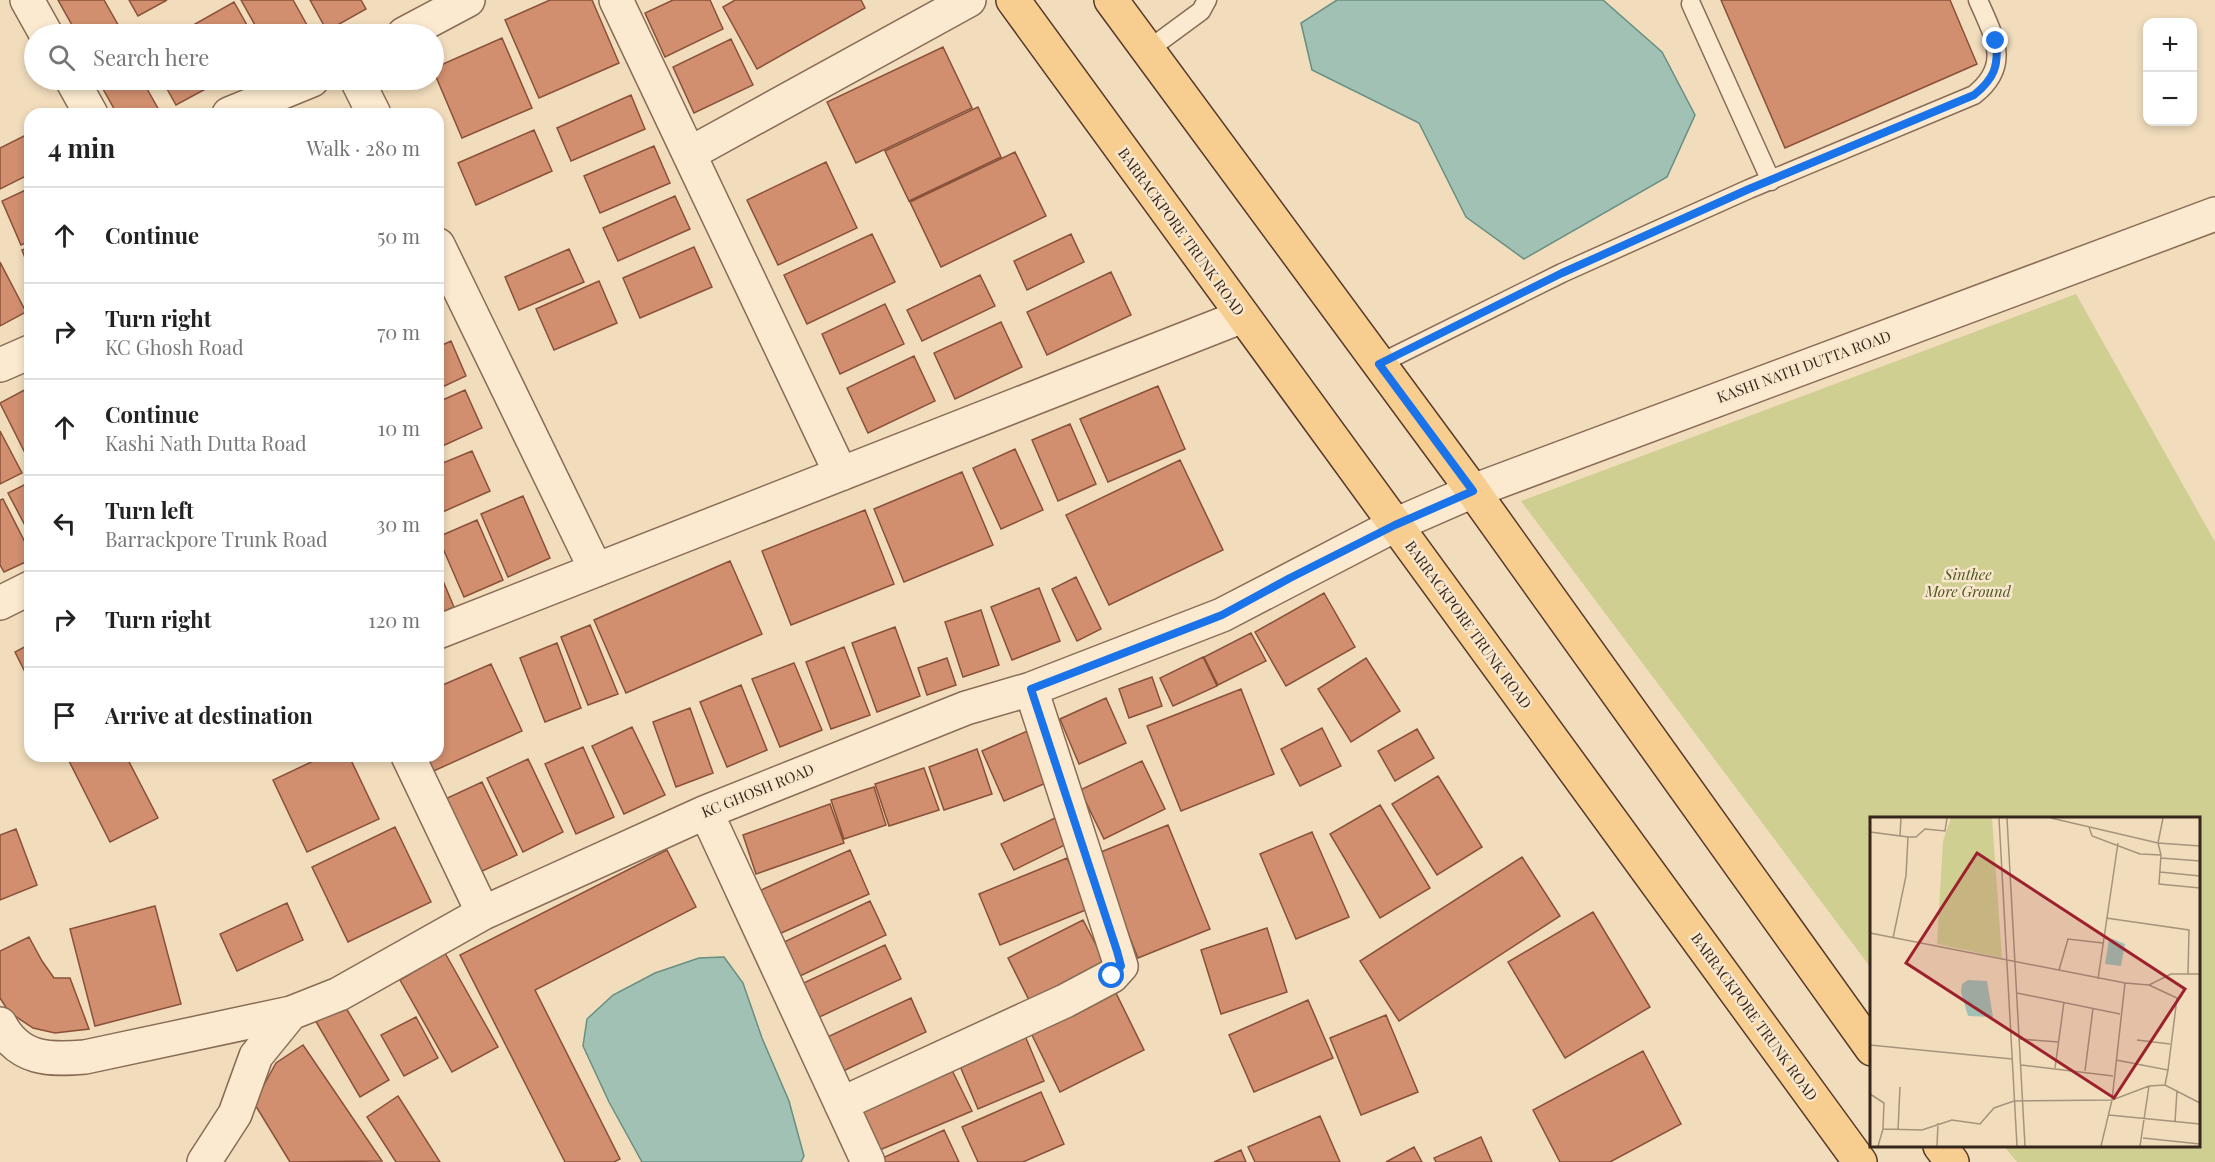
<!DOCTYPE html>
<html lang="en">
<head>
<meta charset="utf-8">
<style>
  body { margin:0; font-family:"Playfair Display",serif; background:#f6f6f6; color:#222 }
  .controls { position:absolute; right:18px; top:18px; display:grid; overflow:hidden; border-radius:12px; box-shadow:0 3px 9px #0003 }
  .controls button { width:54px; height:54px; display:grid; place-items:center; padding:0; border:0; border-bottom:2px solid #e0e0e0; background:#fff; color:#222; font:30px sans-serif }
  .stop { position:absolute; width:18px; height:18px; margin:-14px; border:4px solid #1a73e8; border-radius:50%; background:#fff }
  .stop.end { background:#1a73e8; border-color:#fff; box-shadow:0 2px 6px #0008 }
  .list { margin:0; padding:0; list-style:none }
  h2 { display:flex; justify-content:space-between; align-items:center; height:78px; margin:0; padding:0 24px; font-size:26px }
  h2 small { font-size:20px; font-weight:400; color:#767676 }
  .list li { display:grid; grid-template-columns:39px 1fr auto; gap:18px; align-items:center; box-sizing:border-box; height:96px; padding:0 24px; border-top:2px solid #e0e0e0 }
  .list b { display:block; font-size:22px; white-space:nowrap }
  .list p { margin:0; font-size:20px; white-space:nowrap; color:#767676 }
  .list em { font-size:20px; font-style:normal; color:#767676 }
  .icon { flex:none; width:33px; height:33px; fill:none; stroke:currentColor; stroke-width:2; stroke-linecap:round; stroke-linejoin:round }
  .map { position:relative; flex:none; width:2215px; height:1162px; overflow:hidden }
  .search { position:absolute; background:#fff; box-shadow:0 3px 9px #0003; left:24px; top:24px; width:420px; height:66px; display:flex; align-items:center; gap:15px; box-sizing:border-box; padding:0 21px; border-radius:33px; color:#767676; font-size:22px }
  .panel { position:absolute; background:#fff; box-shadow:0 3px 9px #0003; left:24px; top:108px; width:420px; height:654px; border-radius:18px }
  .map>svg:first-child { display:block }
</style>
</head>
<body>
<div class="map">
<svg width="2215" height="1162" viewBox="0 0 2215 1162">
  <rect width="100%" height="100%" fill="#f1dcbc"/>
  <!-- green -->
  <path fill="#cecf90" d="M2076,294L2215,542V1162H2017L2004,1146H2198V818H1872L1871,968L1521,501Z"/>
  <!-- water -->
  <path fill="#a0c1b4" stroke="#688f82" stroke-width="1.5" d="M1337,0H1603L1662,52L1695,115L1667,177L1524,259L1466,217L1419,123L1312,70L1301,23Z
    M724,957L743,983L762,1038L789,1101L804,1156L801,1162H642L609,1102L583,1046L587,1019L613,995L655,973L699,958Z"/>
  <!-- building -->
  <path fill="#d18f6f" stroke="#8a5139" stroke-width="1.5" d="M58,0H104L121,30L113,34H77Z
    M129,0H167L138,16Z
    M241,0H293L312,34H260Z
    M310,0H361L366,9L327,31Z
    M550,0H592L619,63L539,98L505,20Z
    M673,0H710L723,29L665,57L645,13Z
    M735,0H861L865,8L757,69L723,7Z
    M1721,0H1950L1977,64L1785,148Z
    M234,2L252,34H201L195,24Z
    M181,26L186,34H164Z
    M502,38L532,108L462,138L434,72V68Z
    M731,39L753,85L694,113L673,67Z
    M943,47L972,108L856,163L827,102Z
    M98,80H142L160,112L156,114H117Z
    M162,80H210L213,85L176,105Z
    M227,80H249L232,89Z
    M631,95L645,129L571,161L557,128Z
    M978,107L1001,157L909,201L885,151Z
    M534,130L552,171L476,205L458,163Z
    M30,133V174L0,189V148Z
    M654,146L670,183L600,213L584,176Z
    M1015,152L1046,216L941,267L910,202Z
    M826,162L857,228L778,265L747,200Z
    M30,188V241L21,245L2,201Z
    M675,196L690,229L618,261L603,228Z
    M872,234L895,282L807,324L784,275Z
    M1071,234L1084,262L1027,290L1014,261Z
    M30,247V271L22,250Z
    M694,247L712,287L640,318L623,278Z
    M569,249L584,282L519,310L505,277Z
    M0,262L26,312L0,326Z
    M1111,272L1131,315L1047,355L1027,312Z
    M980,275L995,306L922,341L907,310Z
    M599,281L617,323L554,350L536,309Z
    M885,304L904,344L840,374L822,334Z
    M1001,322L1022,367L955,399L934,353Z
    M451,341L466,376L438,389V347Z
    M914,356L935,401L868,433L847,388Z
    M1158,386L1185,449L1108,482L1080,419Z
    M30,387V463L0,403Z
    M465,390L482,428L438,448V402Z
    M1070,424L1096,484L1058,501L1032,440Z
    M0,431L22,473L0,484Z
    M1015,449L1043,510L1001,529L973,468Z
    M472,451L490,491L438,514V465Z
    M1180,460L1223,550L1109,605L1066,515Z
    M962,472L993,545L904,582L874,509Z
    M30,482V535L8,493Z
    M523,496L550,558L508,577L481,514Z
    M3,499L30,552V560L4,572L0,565V500Z
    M865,510L894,584L791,625L762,551Z
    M477,520L503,580L464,597L438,537Z
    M730,561L762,634L626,693L594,620Z
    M438,569L454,607L438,614Z
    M1076,577L1101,629L1077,641L1052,589Z
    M1039,588L1060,641L1012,660L991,607Z
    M1324,593L1355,647L1286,686L1255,632Z
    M981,610L999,665L963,677L945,622Z
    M590,625L618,694L588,705L561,637Z
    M895,627L920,696L877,712L852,643Z
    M1251,633L1266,661L1218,685L1204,657Z
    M557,643L581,708L545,722L520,658Z
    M30,644V682L15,652Z
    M844,647L870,715L831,729L806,662Z
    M1203,657L1217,686L1173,706L1160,678Z
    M947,658L956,685L927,695L918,668Z
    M1366,658L1400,711L1351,742L1318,689Z
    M794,663L822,730L780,747L752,679Z
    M491,664L522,731L427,774L418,756H438V687Z
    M1152,677L1162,706L1129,718L1119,689Z
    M741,685L767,750L727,767L700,702Z
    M1241,689L1274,774L1181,811L1147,726Z
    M1106,698L1126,743L1079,764L1060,719Z
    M690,708L713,773L676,787L653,722Z
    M632,727L665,795L624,814L592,746Z
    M1322,728L1341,766L1300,786L1281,749Z
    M1032,729L1055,779L1004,801L982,751Z
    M1417,729L1434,758L1395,781L1378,751Z
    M583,747L614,817L576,834L545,764Z
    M977,749L992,794L944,810L929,767Z
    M80,756H126L158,818L110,842L69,761Z
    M324,756H349L379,819L307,852L273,780Z
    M528,759L563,832L523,852L487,778Z
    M1142,761L1165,809L1104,839L1080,790Z
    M924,768L939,810L889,826L875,784Z
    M1438,776L1482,847L1437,875L1392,804Z
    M482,782L517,855L478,873L443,800Z
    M874,787L886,825L844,839L831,800Z
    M830,804L844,843L756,874L743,835Z
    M1380,805L1430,888L1380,918L1330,834Z
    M1057,817L1069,843L1014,870L1001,844Z
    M1168,825L1210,929L1138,958L1096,854Z
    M395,827L431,902L348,942L312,867Z
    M16,829L37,885L0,900V835Z
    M1312,832L1349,917L1296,939L1260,854Z
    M667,850L696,907L535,990L620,1159L614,1162H565L460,955Z
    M850,850L869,894L770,938L750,895Z
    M1522,857L1560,916L1399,1021L1360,961Z
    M1067,858L1088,909L1000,945L979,894Z
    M870,901L886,935L798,977L782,943Z
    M287,903L303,940L237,971L220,934Z
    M155,906L181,1004L95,1026L70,929Z
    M1593,912L1650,1007L1565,1058L1508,962Z
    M1083,920L1107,966L1030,1002L1008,958Z
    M1267,928L1287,992L1221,1014L1201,950Z
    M29,937L42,961L54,978H70L89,1029L55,1033L33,1028L9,1012L0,998V951Z
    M885,945L901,979L813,1020L797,986Z
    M445,953L498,1047L452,1072L400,980Z
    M1114,989L1144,1050L1060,1092L1030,1031Z
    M911,998L926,1032L839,1073L823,1039Z
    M1308,1000L1333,1058L1254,1092L1229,1035Z
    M343,1003L389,1080L360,1097L315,1020Z
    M1386,1015L1418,1092L1361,1115L1330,1038Z
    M416,1017L438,1058L404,1076L381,1035Z
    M1023,1031L1044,1081L978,1109L957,1059Z
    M303,1045L382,1161L290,1162L254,1103L276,1063Z
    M1643,1051L1681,1124L1610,1162H1560L1533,1110Z
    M947,1060L972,1111L875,1152L851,1106Z
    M1041,1092L1064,1144L1023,1162H978L962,1127Z
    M398,1096L440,1162H396L367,1117Z
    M1320,1116L1340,1162H1255L1248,1147Z
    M944,1130L959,1162H879L878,1160Z
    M1481,1137L1492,1162H1436L1434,1158Z
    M1414,1147L1422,1162H1386Z
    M1241,1150L1246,1162H1214Z"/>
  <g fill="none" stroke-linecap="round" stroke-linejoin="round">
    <!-- service casing -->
    <g stroke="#896c55" stroke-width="21">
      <path id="service" d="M1691,4L1771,181
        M1148,50L1201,11L1207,0
        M1379,364L1562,273L1749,189L1974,95C2012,65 1994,37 1978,0"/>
    </g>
    <!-- minor casing -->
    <g stroke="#896c55" stroke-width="36">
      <path id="minor" d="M27,0L46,34
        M616,0L841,474
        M404,34L468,0
        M72,80L91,114
        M357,80L374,114
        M229,114L312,80
        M689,154L969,0
        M438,245L596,570
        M0,365L30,352
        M0,603L30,588
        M438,632L1243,316
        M408,756L483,913
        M706,812L868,1162
        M0,1024C19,1060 49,1060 85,1057L291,1013
        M841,1104L1065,1001L1112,976L1121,966L1031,689
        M204,1162L235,1114L256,1056L291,1013L339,994L483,913L706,812L966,708L1031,689L1222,615L1395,525L1473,491L2215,214"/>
    </g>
    <!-- primary casing -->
    <g stroke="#563a2a" stroke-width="36">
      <path id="primary" d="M1013,0L1860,1162
        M1111,0L1473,491L1872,1049
        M1940,1146L1952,1162"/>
    </g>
    <!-- service -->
    <use href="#service" stroke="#fbead0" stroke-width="18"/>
    <!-- minor -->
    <use href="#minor" stroke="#fbead0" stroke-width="33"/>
    <!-- primary -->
    <use href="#primary" stroke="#f8cd90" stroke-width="33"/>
  </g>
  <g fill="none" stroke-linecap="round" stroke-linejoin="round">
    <!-- route -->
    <path stroke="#1a73e8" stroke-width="8" d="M1112,976L1121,966L1117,951L1031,689L1222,615L1290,578L1395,525L1473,491L1379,364L1562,273L1749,189L1974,95C1994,79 1999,66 1996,41"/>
  </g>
  <g text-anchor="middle" stroke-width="5" stroke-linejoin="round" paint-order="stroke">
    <!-- street labels -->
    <g font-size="15" fill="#37261b" stroke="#f8e7cc">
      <text transform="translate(1181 232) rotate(54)" y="5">BARRACKPORE TRUNK ROAD</text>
      <text transform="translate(1804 367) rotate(-20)" y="5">KASHI NATH DUTTA ROAD</text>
      <text transform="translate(1468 625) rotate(54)" y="5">BARRACKPORE TRUNK ROAD</text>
      <text transform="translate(758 791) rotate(-22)" y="5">KC GHOSH ROAD</text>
      <text transform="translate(1754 1017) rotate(54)" y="5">BARRACKPORE TRUNK ROAD</text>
    </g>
    <!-- park labels -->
    <g font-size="15" font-style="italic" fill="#4d5520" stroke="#f8e7cc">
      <text x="1968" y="580">Sinthee<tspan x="1968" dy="17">More Ground</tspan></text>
    </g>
  </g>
  <!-- overview -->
  <g transform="translate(1870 817)">
    <rect width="330" height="330" fill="#f1dcbc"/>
    <path d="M81,1H122L132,141L67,127L73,24Z" fill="#cecf90"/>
    <path d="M243,122L255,127L251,149L235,147L239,123ZM98,163L117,164L123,200L98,199L91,175L92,167Z" fill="#a0c1b4"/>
    <path fill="none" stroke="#a7937c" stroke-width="1.5" d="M129,1L147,329M137,1L155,329M181,1L288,26L330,29M219,10L222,19L270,37L291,38L289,67L330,71M0,15L38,20L36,59L23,121M30,19L31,1M38,20H46L55,12L75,14L77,1M291,38L288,26L293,1M291,41L330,44M290,55L330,59M236,101L319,113L318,157M0,116L255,166L279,168L301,157H330M189,153L198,122L233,126M228,162L248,26M279,168L307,181L298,253M147,176L250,197M149,222L189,225M267,223L300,227M0,228L142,242M246,243L298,253L295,268M151,248L243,259M185,251L194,185M215,254L223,191M0,277L14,286L13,312M239,298L330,307M305,305L307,273M28,313L30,270M273,321L330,327M8,329L13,312L52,313L82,303L110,307L124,291L144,284L242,283L255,166M67,329L68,306M231,329L242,283L279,269L295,268L330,286M270,329L279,269"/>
    <path fill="#9c212d" fill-opacity="0.15" stroke="#9c212d" stroke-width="3" d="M107,36L315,172L244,281L36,146Z"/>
    <rect width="330" height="330" fill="none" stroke="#37261b" stroke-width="3"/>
  </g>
</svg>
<div class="controls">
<button>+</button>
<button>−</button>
</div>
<div class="stop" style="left:1112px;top:976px"></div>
<div class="stop end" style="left:1996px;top:41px"></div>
<div class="search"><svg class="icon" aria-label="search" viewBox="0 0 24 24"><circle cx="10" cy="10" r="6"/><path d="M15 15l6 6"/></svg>Search here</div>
<section class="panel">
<h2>4 min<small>Walk · 280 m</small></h2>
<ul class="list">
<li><svg class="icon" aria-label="ahead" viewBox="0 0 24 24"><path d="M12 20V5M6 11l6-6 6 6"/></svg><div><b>Continue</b></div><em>50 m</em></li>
<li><svg class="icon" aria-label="right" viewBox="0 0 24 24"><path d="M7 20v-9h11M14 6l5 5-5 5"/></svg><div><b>Turn right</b><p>KC Ghosh Road</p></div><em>70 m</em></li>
<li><svg class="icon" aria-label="ahead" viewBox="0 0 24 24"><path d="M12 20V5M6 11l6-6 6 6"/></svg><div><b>Continue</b><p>Kashi Nath Dutta Road</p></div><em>10 m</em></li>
<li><svg class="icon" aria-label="left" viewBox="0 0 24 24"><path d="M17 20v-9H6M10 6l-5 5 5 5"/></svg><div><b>Turn left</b><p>Barrackpore Trunk Road</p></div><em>30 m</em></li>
<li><svg class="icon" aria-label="right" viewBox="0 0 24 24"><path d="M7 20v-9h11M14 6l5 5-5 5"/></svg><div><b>Turn right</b></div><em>120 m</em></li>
<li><svg class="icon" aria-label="arrive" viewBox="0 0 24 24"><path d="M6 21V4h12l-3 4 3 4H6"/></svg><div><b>Arrive at destination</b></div></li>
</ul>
</section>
</div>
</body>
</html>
